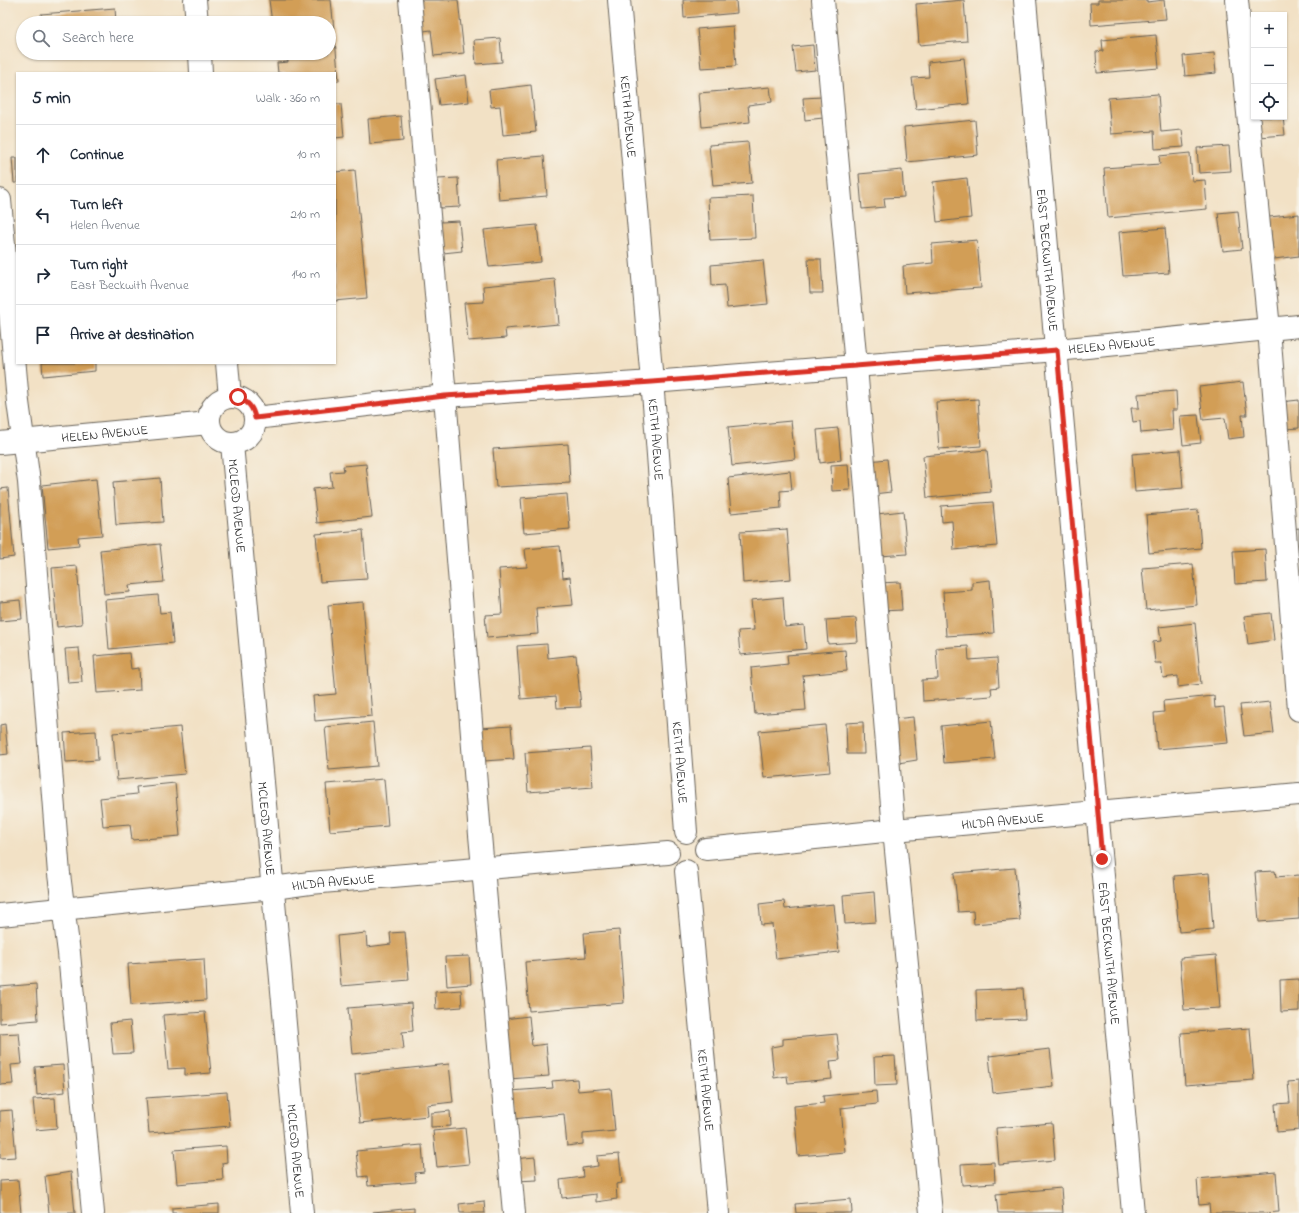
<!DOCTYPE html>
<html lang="en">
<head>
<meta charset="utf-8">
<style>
  body { margin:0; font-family:"Indie Flower",sans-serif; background:#f6f6f7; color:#1f2937 }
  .controls { position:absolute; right:12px; top:12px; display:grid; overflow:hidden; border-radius:0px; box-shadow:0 1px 3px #0004 }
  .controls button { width:36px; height:36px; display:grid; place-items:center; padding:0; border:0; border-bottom:1px solid #e0e1e3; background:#fff; color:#1f2937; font:20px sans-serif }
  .stop { position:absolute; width:12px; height:12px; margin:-9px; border:3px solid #d93025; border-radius:50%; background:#fff }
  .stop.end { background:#d93025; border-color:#fff; box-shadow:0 1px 4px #0008 }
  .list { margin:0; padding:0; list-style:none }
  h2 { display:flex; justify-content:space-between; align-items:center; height:52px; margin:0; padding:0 16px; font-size:17px }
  h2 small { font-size:13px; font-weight:400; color:#747a83 }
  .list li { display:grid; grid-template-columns:26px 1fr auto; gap:12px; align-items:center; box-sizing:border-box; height:60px; padding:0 16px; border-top:1px solid #e0e1e3 }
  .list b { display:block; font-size:15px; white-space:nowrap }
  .list p { margin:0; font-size:13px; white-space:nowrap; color:#747a83 }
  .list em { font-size:13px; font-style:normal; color:#747a83 }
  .icon { flex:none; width:22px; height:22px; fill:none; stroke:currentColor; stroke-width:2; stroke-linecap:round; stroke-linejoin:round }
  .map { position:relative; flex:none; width:1299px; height:1213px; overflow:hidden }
  .search { position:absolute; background:#fff; box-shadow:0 1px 3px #0004; left:16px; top:16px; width:320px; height:44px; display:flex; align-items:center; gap:10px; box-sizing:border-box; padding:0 14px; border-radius:22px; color:#747a83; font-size:15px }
  .panel { position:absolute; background:#fff; box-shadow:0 1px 3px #0004; left:16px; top:72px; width:320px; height:292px; border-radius:0px }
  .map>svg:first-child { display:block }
</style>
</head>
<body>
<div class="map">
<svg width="1299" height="1213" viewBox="0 0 1299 1213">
  <rect width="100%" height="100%" fill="#f7f3e8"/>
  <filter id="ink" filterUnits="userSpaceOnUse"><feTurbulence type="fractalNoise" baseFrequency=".025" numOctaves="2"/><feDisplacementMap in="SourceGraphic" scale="8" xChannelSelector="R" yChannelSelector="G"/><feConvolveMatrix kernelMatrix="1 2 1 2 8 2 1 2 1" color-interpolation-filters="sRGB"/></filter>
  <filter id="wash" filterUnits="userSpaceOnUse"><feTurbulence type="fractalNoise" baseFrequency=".012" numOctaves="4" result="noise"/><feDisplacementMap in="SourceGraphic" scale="16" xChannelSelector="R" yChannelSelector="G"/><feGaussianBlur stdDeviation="0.9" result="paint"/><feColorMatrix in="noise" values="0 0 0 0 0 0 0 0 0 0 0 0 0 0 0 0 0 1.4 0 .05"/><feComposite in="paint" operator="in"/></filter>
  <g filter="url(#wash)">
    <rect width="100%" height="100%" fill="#f2e1c5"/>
    <g id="blocks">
      <!-- building -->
      <path fill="#d29e57" d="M269,0H331L339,81H335V73H278L277,63L288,62L287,53H329V23H272Z
        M412,0H458L464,53L434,56L431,30L416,32Z
        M683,0H736L737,13L684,18Z
        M964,0L967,41L919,45L916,4Z
        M1098,0H1147V2L1164,0L1166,19L1091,25L1090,3H1098Z
        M115,8L116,23H42L41,14Z
        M733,26L736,66L701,68L697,29Z
        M1156,35L1159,68L1097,73L1096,52L1103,51L1102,40Z
        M500,38L502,62L476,64L474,40Z
        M813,45L815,70L796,72L793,47Z
        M34,53H54V54L34,56Z
        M1214,53L1216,73L1185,76L1183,56Z
        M964,58L969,104L916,109L912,78L929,77L928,62Z
        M466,75L469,102L439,105L435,79Z
        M531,85L536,132L503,135L500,106L491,107L489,90Z
        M770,87L772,102L748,105L750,122L702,127L699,93Z
        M1158,94L1161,132L1182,130L1184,147L1155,149L1154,131L1111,134L1108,98Z
        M822,97L823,118L805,120L803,98Z
        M335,104H341L344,137L335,138Z
        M401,116L403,141L370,144L368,119Z
        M1257,117H1283L1285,135L1259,137Z
        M975,120L978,155L907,162L904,127Z
        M748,142L752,183L713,186L709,145Z
        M1229,146L1231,171L1199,173L1197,148Z
        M1190,153L1192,181L1205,180L1207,209L1108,218L1104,168L1160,164L1159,156Z
        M544,156L547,196L499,200L496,160Z
        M12,158H17V183H14Z
        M355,170L367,298L335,301V172Z
        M902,170L904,197L884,198L885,207L862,209L859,174Z
        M458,178L460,207L440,208L438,179Z
        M967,178L971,218L937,222L933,182Z
        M753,196L755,238L710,240L708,198Z
        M1238,211L1242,249L1223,251L1218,213Z
        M1299,214V256L1274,259L1269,217Z
        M459,221L462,251L443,253L441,222Z
        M537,225L541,262L489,267L484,230Z
        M1165,228L1169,273L1123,276L1119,232Z
        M977,240L981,288L905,293L903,266L933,263L932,244Z
        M808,259H821L823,293H810Z
        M763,260L768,304L727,308L725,285L712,286L711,265Z
        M555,279L559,324L505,329L506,338L468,341L464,303L484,302L483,286Z
        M42,363H95V371L43,376Z
        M1243,382L1247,415H1242L1244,437L1228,439L1225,418L1203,420L1199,387Z
        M1176,391L1177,410H1172L1173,430L1141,433L1140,421L1133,422L1131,408H1139L1138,394Z
        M978,399L981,446L939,449L936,402Z
        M1299,400V428L1285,429L1281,402Z
        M1198,415L1201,443L1183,445L1180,416Z
        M791,421L795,459L732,466L728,427Z
        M838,428L841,460L820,463L817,430Z
        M568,444L570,483L496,487L493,449Z
        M987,450L991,492L927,498L923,456Z
        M1180,450L1183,488L1135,492L1132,454Z
        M887,459L891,492L873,494L869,461Z
        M366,464L372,517L317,523L313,489L332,487L330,472L344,471L343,466Z
        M848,464L850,490L832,491L831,465Z
        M790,471L792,490L780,491L781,508L731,513L728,478Z
        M160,478L163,522L116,525L113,482Z
        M96,479L102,535L78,537L79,545L48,548L42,485Z
        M8,488L14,557L0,559V489Z
        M567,494L570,529L524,533L521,498Z
        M993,502L997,546L954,550L952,521L942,522L941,506Z
        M1198,510L1201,548L1149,553L1146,515Z
        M903,511L907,554L880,556L877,514Z
        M1299,528V555H1296L1293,529Z
        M787,529L791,579L743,583L740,532Z
        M363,530L367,579L320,582L316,534Z
        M160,544L164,582L129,585L130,592L104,594L100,550Z
        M560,546L563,578L570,577L573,605L536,608L538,634L487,638L485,615L502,614L499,569L527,567L525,549Z
        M1265,549L1267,582L1235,584L1233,551Z
        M1193,564L1197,605L1146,610L1142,568Z
        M77,566L82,624L57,627L52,568Z
        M990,580L994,633L946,636L943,592L972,590V582Z
        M900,582L902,610L881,611L879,583Z
        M158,595L160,613L170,612L173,643L109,649L105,600Z
        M783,597L785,627L804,625L806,649L740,655L738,631L754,630L751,600Z
        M20,600L22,619L0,621V602Z
        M363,602L372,716L315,721L313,696L336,694L328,605Z
        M1271,613L1274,640L1248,644L1244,616Z
        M856,618L858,642L828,644L826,620Z
        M1195,623L1201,684L1178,687V676L1163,678L1161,663H1155L1153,642L1161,641L1159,627Z
        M547,644L548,658L576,655L581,707L557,708L556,696L521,699L517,646Z
        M968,646L969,660L997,658L999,687L991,688L992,696L923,701L922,680L938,679L936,648Z
        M79,648L82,682L68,683L65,649Z
        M845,650L847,671L803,675L806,710L755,714L751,668L788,664L787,655Z
        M129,653L131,669L139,668L140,690L97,693L94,656Z
        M1214,696L1215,708L1224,707L1228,743L1157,749L1154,713L1164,712L1163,701Z
        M1270,702L1274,733L1244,736L1240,705Z
        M913,717L917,760L898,763L894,719Z
        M991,721L995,759L944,763L941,726Z
        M373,722L377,766L329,770L325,727Z
        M863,722L864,754H847L846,723Z
        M5,724L8,754L0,755V725Z
        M825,725L830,772L764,778L759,731Z
        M511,726L514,759L483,761L480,728Z
        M180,727L185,774L117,780L113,733Z
        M96,731L98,760L66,762L64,733Z
        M590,748L593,787L528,792L525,753Z
        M384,779L388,826L330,831L326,784Z
        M175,783L180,836L132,840L130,824L103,826L100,798L137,794L136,787Z
        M1015,868L1020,920L974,924L973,911L958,912L954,873Z
        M1275,871L1276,877L1299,875V919L1259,922L1255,872Z
        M1209,873L1213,929L1179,932L1174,876Z
        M874,892L876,922L845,924L843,895Z
        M784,901L785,909L834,904L839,952L776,959L772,924L761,925L759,904Z
        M619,930L624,1003L529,1011L525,962L586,957L584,933Z
        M405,932L409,980L341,986L337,936L366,933L367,947L391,944L390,933Z
        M1216,955L1220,1008L1184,1010L1180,958Z
        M469,956L471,984L447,986L445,957Z
        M204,959L206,1000L131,1005L128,964Z
        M1299,979V1011L1281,1012L1280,980Z
        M36,984L38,1020L0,1023V987Z
        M1023,988L1025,1019L977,1021L976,990Z
        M461,990L462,1007L436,1009L435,992Z
        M411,1003L413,1031L402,1032L404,1049L352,1054L348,1008Z
        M205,1012L211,1073L185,1075V1068L168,1069L163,1015Z
        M529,1016L532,1046L546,1044L549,1076L509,1079L504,1019Z
        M130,1021L133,1053L113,1054L110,1023Z
        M1250,1028L1254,1080L1185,1085L1181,1033Z
        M19,1033L22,1064L11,1065L13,1084L0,1085V1034Z
        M837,1034L840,1060L830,1061L832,1079L788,1083L787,1076L774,1078L771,1047L783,1045V1039Z
        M1050,1049L1054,1086L993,1093L989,1056Z
        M895,1056L897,1085L875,1086L874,1057Z
        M449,1064L453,1102L427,1105L428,1116L360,1123L355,1074Z
        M63,1065L65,1092L37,1095L35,1067Z
        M577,1079L578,1091L611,1088L615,1131L583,1134V1144L567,1146L564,1114L512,1119L510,1091L553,1088L552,1081Z
        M1299,1081V1130L1277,1132L1275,1104L1290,1103L1288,1082Z
        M876,1091L877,1104L841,1108L845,1152L798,1156L794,1106L824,1103L823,1096Z
        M227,1092L230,1126L149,1133L146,1098Z
        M55,1098L57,1128L36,1130L33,1099Z
        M12,1110L16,1157L0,1158V1111Z
        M450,1111L451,1126L431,1127V1113Z
        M1052,1123L1055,1160L999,1165L996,1128Z
        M465,1128L469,1164L437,1167L433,1131Z
        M422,1145L424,1172L415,1173L416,1182L368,1186L367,1176L359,1177L356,1151Z
        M226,1146L227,1162L222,1163L223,1180L177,1184L174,1150Z
        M619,1154L622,1183L616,1184L617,1199L596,1202V1194L562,1198L560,1180L583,1177L582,1168L598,1166L597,1156Z
        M535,1157L537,1180L516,1181L514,1159Z
        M994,1162L995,1183L962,1185L961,1164Z
        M71,1172L75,1213H49L45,1176Z
        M1276,1172L1279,1212L1263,1213H1210L1209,1204L1199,1205L1197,1179Z
        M18,1180L21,1213H0V1181Z
        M1061,1188L1063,1213H998L996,1194Z
        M851,1199L852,1213H796L795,1204Z
        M484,1201L485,1213H460L459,1204Z
        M219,1204V1213H172V1208Z
        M414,1208V1213H373V1212Z"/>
    </g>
  </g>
  <g filter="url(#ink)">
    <use href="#blocks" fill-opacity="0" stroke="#676157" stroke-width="1"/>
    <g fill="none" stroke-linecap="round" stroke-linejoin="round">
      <!-- minor casing -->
      <g stroke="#676157" stroke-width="24">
        <g id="minor">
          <path d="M195,0L197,23"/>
          <path d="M410,0L445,396L480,835L514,1213"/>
          <path id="s1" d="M619,0L656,428L686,832"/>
          <path d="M823,0L856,366L894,830L931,1213"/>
          <path id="s2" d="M1025,0L1133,1213"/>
          <path d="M1237,0L1269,329L1299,710"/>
          <path d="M200,53L201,73"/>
          <path d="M0,200L18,402L29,482L59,874L69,953L93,1213"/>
          <path d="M227,363L230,397"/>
          <circle cx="232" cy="420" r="23"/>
          <path id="s3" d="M255,418L445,396L652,382L1057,350L1299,326"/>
          <path id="s4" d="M0,443L209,423"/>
          <path id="s5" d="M232,444L277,935L302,1213"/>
          <path id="s6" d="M706,849L894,830L1299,794"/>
          <path id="s7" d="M686,871L718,1213"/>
          <path id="s8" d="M0,915L273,888L310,883L668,853"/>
        </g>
      </g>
      <!-- minor -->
      <use href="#minor" stroke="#fff" stroke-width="22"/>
    </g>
  </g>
  <g fill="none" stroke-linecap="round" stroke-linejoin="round" filter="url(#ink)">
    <!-- route -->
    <path stroke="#d93025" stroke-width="5" d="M238,397C248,402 253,407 255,418L445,396L652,382L1057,350L1102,859"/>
  </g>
  <g text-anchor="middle" stroke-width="4" stroke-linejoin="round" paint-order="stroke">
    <!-- street labels -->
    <g font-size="13" fill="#1c1c1c" stroke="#f7f3e8">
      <text dy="5" stroke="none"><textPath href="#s1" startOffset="117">KEITH AVENUE</textPath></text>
      <text dy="5" stroke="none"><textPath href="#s2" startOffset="261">EAST BECKWITH AVENUE</textPath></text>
      <text dy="5" stroke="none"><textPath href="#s3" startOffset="860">HELEN AVENUE</textPath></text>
      <text dy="5" stroke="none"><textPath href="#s4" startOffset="105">HELEN AVENUE</textPath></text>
      <text dy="5" stroke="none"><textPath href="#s1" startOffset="441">KEITH AVENUE</textPath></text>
      <text dy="5" stroke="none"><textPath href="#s5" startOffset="62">MCLEOD AVENUE</textPath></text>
      <text dy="5" stroke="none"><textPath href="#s1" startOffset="765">KEITH AVENUE</textPath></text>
      <text dy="5" stroke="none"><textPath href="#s6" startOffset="298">HILDA AVENUE</textPath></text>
      <text dy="5" stroke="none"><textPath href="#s5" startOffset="386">MCLEOD AVENUE</textPath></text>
      <text dy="5" stroke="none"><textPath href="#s8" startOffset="335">HILDA AVENUE</textPath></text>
      <text dy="5" stroke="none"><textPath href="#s2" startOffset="957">EAST BECKWITH AVENUE</textPath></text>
      <text dy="5" stroke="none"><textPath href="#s7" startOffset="220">KEITH AVENUE</textPath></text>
      <text dy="5" stroke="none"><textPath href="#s5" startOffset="710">MCLEOD AVENUE</textPath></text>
    </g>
  </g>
</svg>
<div class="controls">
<button>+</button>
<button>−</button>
<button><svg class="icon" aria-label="locate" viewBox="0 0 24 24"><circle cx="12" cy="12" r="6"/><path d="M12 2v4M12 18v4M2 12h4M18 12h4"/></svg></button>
</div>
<div class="stop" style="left:238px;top:397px"></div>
<div class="stop end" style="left:1102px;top:859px"></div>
<div class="search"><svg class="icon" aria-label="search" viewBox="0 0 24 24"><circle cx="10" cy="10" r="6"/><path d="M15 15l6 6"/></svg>Search here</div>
<section class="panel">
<h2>5 min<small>Walk · 360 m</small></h2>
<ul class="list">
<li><svg class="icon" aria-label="ahead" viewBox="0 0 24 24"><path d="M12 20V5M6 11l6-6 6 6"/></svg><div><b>Continue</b></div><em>10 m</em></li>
<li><svg class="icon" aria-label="left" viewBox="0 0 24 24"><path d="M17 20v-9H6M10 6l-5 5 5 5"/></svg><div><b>Turn left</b><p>Helen Avenue</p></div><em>210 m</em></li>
<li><svg class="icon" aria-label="right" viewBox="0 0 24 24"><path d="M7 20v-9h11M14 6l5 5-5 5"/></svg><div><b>Turn right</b><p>East Beckwith Avenue</p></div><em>140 m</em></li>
<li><svg class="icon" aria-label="arrive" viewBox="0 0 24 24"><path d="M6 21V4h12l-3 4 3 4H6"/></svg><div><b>Arrive at destination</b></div></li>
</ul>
</section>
</div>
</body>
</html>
